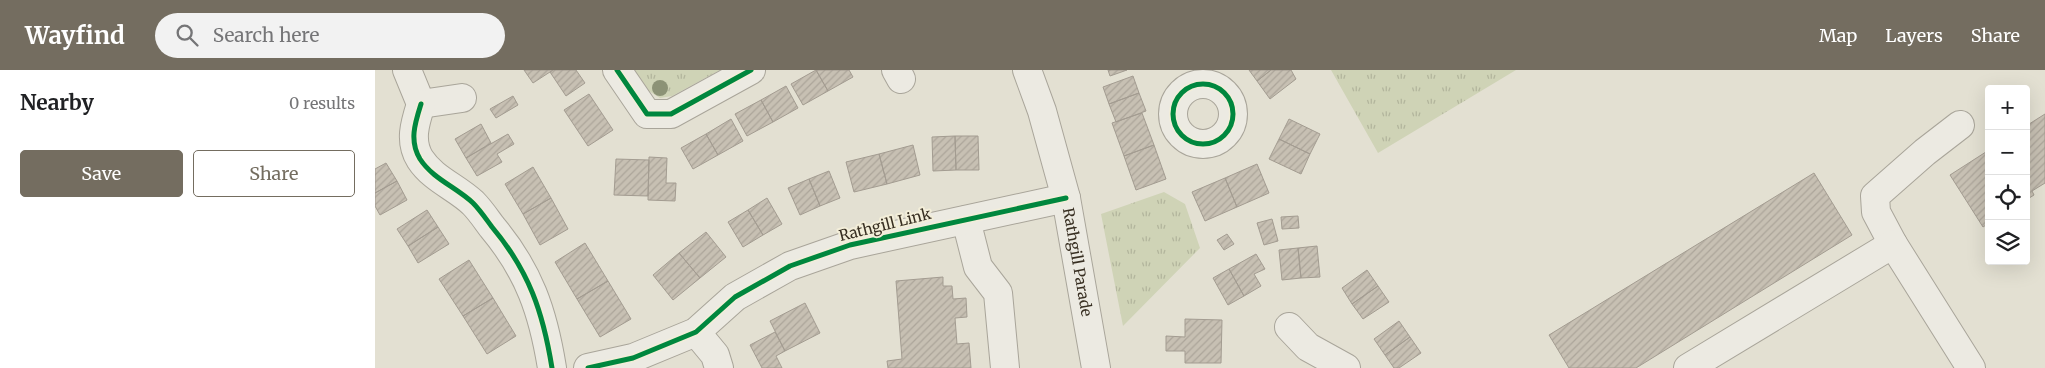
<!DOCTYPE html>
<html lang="en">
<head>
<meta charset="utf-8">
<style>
  body { margin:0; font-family:Merriweather,serif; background:#f2f2f2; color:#202124 }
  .controls { position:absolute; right:15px; top:15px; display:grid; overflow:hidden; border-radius:5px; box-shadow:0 5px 20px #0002 }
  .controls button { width:45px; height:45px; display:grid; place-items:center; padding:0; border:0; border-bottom:1px solid #e0e0e0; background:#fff; color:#202124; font:25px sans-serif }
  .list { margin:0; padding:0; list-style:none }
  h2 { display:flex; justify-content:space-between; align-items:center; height:65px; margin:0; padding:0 20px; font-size:21px }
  h2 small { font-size:16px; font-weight:400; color:#757577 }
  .actions { display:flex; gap:10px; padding:15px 20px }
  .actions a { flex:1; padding:11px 0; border:1px solid #746d60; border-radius:5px; text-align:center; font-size:18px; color:#746d60 }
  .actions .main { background:#746d60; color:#fff }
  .icon { flex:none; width:28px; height:28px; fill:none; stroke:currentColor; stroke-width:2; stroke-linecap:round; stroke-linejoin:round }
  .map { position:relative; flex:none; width:1670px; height:298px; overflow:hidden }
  header { display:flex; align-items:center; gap:30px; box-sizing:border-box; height:70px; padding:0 25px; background:#746d60; color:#fff }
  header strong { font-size:24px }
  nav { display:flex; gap:28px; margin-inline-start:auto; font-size:18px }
  .search { width:350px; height:45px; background:#f2f2f2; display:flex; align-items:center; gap:12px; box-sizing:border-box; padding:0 18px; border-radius:28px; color:#757577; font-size:19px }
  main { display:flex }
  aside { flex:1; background:#fff }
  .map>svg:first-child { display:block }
</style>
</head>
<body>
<header>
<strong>Wayfind</strong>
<div class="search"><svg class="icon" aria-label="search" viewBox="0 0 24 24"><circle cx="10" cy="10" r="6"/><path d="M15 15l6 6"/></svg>Search here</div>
<nav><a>Map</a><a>Layers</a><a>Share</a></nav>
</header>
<main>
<aside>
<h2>Nearby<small>0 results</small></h2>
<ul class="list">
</ul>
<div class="actions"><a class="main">Save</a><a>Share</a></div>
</aside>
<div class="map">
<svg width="1670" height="298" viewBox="0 0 1670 298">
  <defs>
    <pattern id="grass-tufts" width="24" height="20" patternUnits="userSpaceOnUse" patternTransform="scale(1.25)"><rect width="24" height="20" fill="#cfd3b6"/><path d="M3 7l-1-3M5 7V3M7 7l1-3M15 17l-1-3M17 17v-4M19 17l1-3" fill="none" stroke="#b2b59c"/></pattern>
    <pattern id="building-hatch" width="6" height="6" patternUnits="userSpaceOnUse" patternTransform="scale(1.25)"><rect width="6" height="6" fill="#c7c0b3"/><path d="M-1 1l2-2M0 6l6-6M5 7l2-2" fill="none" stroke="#aca59a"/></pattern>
  </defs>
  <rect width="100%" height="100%" fill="#e3e0d2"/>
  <!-- grass -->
  <path fill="url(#grass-tufts)" d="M259,0H345L297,26L285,28L274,21Z
    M956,0H1141L1003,83Z
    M789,122L810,134L825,178L748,256L726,144Z"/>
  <!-- building -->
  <path fill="url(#building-hatch)" stroke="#a39c91" d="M149,0H178L158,13Z
    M178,0H201L210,13L191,26L175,2Z
    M441,0L453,21L428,35L416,14Z
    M441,0H474L478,7L453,21Z
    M733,0H752L735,6Z
    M874,0H896L882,11Z
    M896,0H916L921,9L895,29L882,11Z
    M758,6L764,23L734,34L728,17Z
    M411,16L423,38L398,52L386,30Z
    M764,23L771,41L741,52L734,34Z
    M214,24L238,60L213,76L189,40Z
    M138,26L143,35L121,48L115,39Z
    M386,30L398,52L372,66L360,44Z
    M767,43L779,75L749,86L737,53Z
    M1670,44V113L1657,121L1659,125L1651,130V56Z
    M356,49L368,71L343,85L331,64Z
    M914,49L945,64L935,84L904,69Z
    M106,54L116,73L91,88L80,69Z
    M133,64L139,74L122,84L127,92L102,106L91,88Z
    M331,64L343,85L318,99L306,78Z
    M580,66L581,100L558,101L557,67Z
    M580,66H603L604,100H581Z
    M904,69L935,84L926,104L894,89Z
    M538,75L545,105L512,114L504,84Z
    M779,75L791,109L761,120L749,86Z
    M1614,80V153L1608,157L1575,105Z
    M504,84L512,114L479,122L471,92Z
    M274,87L292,88L291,113H301L300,131L273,130Z
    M241,89L274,90L273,126L239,125Z
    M11,93L22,111L0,123V99Z
    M882,94L894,123L862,137L850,108Z
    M158,97L176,128L148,144L130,114Z
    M454,101L465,128L445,136L434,109Z
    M1439,103L1477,165L1261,298H1194L1174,265Z
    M850,108L862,137L830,151L817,122Z
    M434,109L445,136L425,145L413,118Z
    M22,111L32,130L5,145L0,136V123Z
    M176,128L193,159L165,175L148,144Z
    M392,128L407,154L388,165L373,140Z
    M52,140L63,157L33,176L22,159Z
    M373,140L388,165L368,177L353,152Z
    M923,146L924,158L907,159L906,147Z
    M897,149L903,171L889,175L882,153Z
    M63,157L74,174L43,193L33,176Z
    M331,162L351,187L325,208L304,183Z
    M852,164L859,174L849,180L842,170Z
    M210,173L233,211L202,229L180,192Z
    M942,176L945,207L926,208L923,178Z
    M923,178L926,208L907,210L904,180Z
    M304,183L325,208L298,230L278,205Z
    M881,184L890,199L879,204L886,216L869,226L854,199Z
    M94,190L118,228L88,246L64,209Z
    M854,199L869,226L853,235L838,208Z
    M992,200L1003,216L977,234L967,218Z
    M568,207V216H577L578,229L591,228L592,247L580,248L582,274L594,273L596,298H513L512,291L527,289L521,211Z
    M233,211L256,249L225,267L202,229Z
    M1003,216L1014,232L988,249L977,234Z
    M118,228L141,266L112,284L88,246Z
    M430,233L445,263L410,281L395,251Z
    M810,249L847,250L846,293H810V281H791V266L810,267Z
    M1024,251L1035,267L1010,285L999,269Z
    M400,262L410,281L401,286L407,298H387L375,275Z
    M1035,267L1046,283L1024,298H1019L1010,285Z"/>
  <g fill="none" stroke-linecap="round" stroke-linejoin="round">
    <!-- minor casing -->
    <g stroke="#a9a59a" stroke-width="30">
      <g id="minor">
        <path d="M32,0L46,34L87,28"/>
        <path d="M242,0L272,44H296L376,0"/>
        <path d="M521,0L526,9"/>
        <path id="s1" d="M652,0L667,41L691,128L721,298"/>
        <circle cx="828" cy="44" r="30"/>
        <path d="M46,34C40,53 34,71 45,89C58,109 81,117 98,133C105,140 111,149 117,157C154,201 168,242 177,298"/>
        <path d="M591,150L603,197L623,223L630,298"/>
        <path d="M1518,174L1501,142L1500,126L1550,82L1585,55"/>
        <path d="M914,257L933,277L971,298"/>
        <path d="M321,262L340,285L344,298"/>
        <path d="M213,298L258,288L321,262L360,227L415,196L475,175L691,128"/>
        <path d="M1313,298L1518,174L1596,298"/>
      </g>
    </g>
    <!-- minor -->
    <use href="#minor" stroke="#eceae2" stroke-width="28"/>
    <!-- cycleway casing -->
    <g stroke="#f3eed9" stroke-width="8">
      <path id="cycleway" d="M242,0L272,44H296L376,0
        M798 44a30 30 0 1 1 60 0a30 30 0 1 1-60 0Z
        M46,34C40,53 34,71 45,89C58,109 81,117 98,133C105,140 111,149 117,157C154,201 168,242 177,298
        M213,298L258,288L321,262L360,227L415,196L475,175L691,128"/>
    </g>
    <!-- cycleway -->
    <use href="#cycleway" stroke="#00873e" stroke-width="5"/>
  </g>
  <!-- trees -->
  <circle fill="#8c9276" cx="285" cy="18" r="8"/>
  <g text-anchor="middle" stroke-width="4" stroke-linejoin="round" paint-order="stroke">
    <!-- street labels -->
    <g font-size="15" fill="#382f22" stroke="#f3eed9">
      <text transform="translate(510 155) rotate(-14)" y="5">Rathgill Link</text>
      <text dy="5" stroke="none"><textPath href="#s1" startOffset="199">Rathgill Parade</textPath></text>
    </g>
  </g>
</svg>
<div class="controls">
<button>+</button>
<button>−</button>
<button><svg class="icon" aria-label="locate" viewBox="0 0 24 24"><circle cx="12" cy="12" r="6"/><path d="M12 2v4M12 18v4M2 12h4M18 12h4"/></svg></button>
<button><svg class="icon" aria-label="layers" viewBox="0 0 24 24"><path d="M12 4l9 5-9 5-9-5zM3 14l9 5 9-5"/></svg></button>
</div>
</div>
</main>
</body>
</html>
